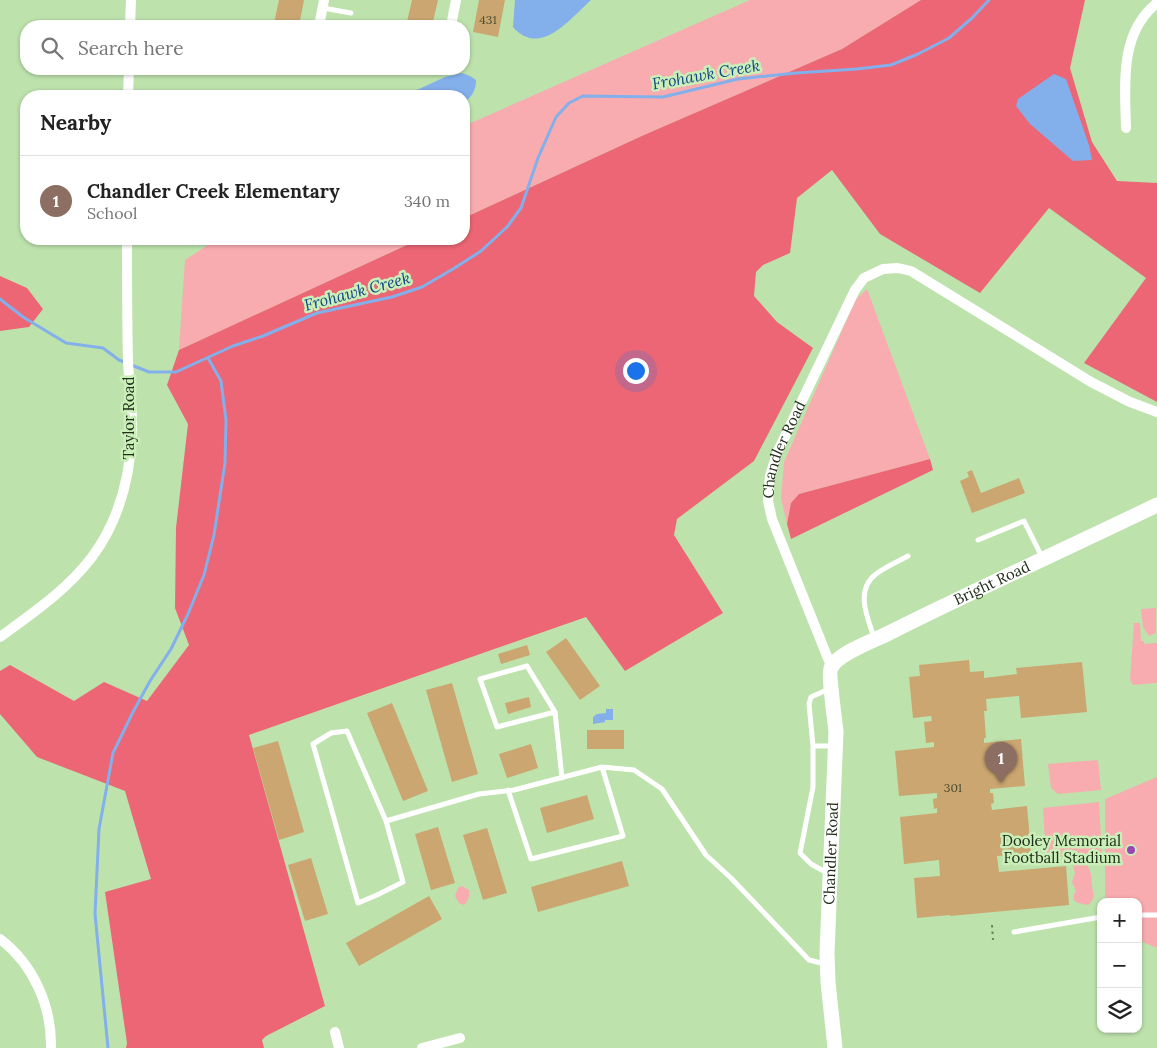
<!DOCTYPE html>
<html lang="en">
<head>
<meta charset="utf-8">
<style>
  body { margin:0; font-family:Lora,serif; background:#f6f6f6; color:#222 }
  .controls { position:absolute; right:15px; bottom:15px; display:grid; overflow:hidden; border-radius:10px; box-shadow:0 1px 4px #0004 }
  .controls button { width:45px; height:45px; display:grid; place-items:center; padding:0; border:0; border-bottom:1px solid #e0e0e0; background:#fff; color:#222; font:25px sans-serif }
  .you { position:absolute; left:635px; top:370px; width:18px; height:18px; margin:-12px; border:4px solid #fff; border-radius:50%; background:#1a73e8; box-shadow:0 0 0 8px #1a73e833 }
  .badge { display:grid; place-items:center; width:32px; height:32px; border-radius:50%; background:#9846b5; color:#fff; font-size:16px; font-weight:700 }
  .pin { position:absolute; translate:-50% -41px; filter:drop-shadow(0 1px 2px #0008) }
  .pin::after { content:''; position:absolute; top:26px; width:18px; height:15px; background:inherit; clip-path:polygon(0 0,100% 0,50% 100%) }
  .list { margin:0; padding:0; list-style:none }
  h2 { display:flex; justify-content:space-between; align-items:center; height:65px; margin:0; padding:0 20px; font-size:21px }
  h2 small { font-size:16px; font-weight:400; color:#767676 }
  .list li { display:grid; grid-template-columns:32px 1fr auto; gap:15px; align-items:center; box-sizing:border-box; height:90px; padding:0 20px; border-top:1px solid #e0e0e0 }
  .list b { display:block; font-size:19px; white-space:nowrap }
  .list p { margin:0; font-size:16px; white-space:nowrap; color:#767676 }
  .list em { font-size:16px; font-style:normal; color:#767676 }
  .icon { flex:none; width:28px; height:28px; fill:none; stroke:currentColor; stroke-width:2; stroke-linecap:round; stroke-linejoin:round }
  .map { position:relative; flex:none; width:1157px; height:1048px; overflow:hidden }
  .search { position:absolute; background:#fff; box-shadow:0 1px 4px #0004; left:20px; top:20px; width:450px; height:55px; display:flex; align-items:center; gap:12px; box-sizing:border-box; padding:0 18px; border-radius:20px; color:#767676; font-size:19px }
  .panel { position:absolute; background:#fff; box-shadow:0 1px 4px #0004; left:20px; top:90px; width:450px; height:155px; border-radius:20px }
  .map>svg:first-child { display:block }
</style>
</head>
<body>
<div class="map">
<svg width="1157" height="1048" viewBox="0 0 1157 1048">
  <rect width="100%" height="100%" fill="#bde2ac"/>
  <!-- green -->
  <path fill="#f9acb0" d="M750,0H921L842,49L644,135L464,218V126Z
    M217,239H420L179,350L185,260Z
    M867,289L930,459L799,494L791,503L787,524L781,498L784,462L856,299Z
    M1156,608V633L1149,636L1143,627L1141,609Z
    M1134,623H1140L1141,641H1144V644L1157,643V683L1133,685L1130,680Z
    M1098,760L1101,790L1058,794L1051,788L1048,764Z
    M1157,777V948L1138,940V902H1105V799Z
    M1099,802L1102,854L1046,858L1043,808Z
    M1082,861C1092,867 1091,876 1092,886C1093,896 1097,896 1088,905L1078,903L1074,900V894L1076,891L1072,882L1075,873L1073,867L1076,862Z
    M462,886L469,890C470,896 468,901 464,905L459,903L455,896L458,888Z"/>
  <!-- forest -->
  <path fill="#ec6675" d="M921,0H1085L1070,68L1092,142L1117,181L1157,183V402L1084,363L1146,278L1049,208L980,293L880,234L832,170L797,198L790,253L763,265L756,272L754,296L777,322L813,348L754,461L677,519L674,535L723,613L625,671L586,617L249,735L325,1006L266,1036L262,1040L264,1048H126L127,1043L105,892L151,879L125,791L37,757L0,714V671L10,665L74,701L104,682L147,701L189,645L175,608L176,528L188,424L167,385L179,350L420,239H464V218L644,135L842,49Z
    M0,276L27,288L43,309L29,327L0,331Z
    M930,459L933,470L791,539L787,524L791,503L799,494Z"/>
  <!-- water -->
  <path fill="#83afeb" d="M515,0H591C570,19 540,58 513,27Z
    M462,73L470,76L476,80C476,91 472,96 464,103V96H404L445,77Z
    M1054,74L1066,79L1089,145L1092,160L1073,161L1030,124L1016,106L1018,99Z
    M606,709H613V720H605V722L593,724V717L597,714L606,713Z"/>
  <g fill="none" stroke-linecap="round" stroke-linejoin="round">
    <!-- stream -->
    <path stroke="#83afeb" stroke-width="3" d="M0,299L23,317L66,343L103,348L119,360L149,372H176L233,346L263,336L317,313L392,297L422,287L453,269L481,251L507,227L521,208L538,158L556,117L569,103L583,96L663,97L738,79L796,73L857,69L891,65L918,54L949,38L972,18L989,0
      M108,1048L95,914L99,829L113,753L133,712L150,681L171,649L188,614L204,575L214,535L225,463L226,420L221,381L208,358"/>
  </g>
  <!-- building -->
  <path fill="#cba671" d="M279,0H304L299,26L274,23Z
    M412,0H438L432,26H406Z
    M479,0H505L498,37L473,32Z
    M972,470L981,493L1019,478L1025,493L972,513L960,481L969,477L967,472Z
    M566,638L600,686L580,700L546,652Z
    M527,645L530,655L501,664L498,654Z
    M969,660L970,672L984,671V678L1017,674L1016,668L1082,662L1087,712L1021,718L1019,696L986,699L987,711H984L986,738H984V743L1021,739L1025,786L990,789V793H993L994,803L991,804L992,810L1027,806L1031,853L997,856L999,872L1066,866L1069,905L950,916V915L917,918L914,878L940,876L939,860L904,864L900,817L937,813V808L934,809L933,799L937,798V793L899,796L895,751L934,747V742L926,743L924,722L932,721L931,716L913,718L909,677L920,676L919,665Z
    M452,683L478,774L452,782L426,690Z
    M529,697L531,707L508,714L505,703Z
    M392,703L428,791L403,801L367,713Z
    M587,730H624V749H587Z
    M278,741L304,832L279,840L253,748Z
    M531,744L538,768L507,778L499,754Z
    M587,795L594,819L547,833L540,808Z
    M438,827L455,883L431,890L415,834Z
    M487,828L507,893L483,900L463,835Z
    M311,858L328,914L305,921L288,865Z
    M622,861L629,886L538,912L531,887Z
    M429,896L442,919L359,966L346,943Z"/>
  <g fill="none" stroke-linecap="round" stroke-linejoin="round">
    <!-- path -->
    <path stroke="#6a835f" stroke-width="2" stroke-dasharray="2.5 4" stroke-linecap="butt" d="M992,925L993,940"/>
    <!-- lane -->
    <path stroke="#fff" stroke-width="5" d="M323,8L351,13
      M978,540L1024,521L1042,557
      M874,637C867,617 855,590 876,574C885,567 897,562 908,556
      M829,689L811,697L809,704L813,746V787L800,853L811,864L829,874
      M555,712L527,666L480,679L497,727L555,712L562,778
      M813,746H835
      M508,790L531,859L623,836L602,767
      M386,821L347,731L331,733L313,744L358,903L377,895L403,882L386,821L479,794L514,790L602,767L634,770L662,789L706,855L731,878L809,960L825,964
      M1138,915H1157
      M1014,932L1101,917"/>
    <!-- street -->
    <g stroke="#fff" stroke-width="10">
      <path d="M130,26L131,0"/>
      <path d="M319,26L324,0"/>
      <path d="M451,26L456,0"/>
      <path d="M128,96L129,69"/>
      <path d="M1126,128C1125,85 1119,33 1157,3"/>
      <path d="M0,637C33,613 67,590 92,557C119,521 130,478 132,433C133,409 129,384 128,361C127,320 127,279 127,239"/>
      <path id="s1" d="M831,666L772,519L768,501L770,476L777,453L855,290L864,278L883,269L898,268L911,271L1091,382L1130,402L1157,412"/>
      <path d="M0,939C33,964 52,1006 51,1048"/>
      <path d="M335,1032L339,1048"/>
      <path d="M422,1048L460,1038"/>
    </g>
    <!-- secondary -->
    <path stroke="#fff" stroke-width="15" id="s2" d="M835,1048L828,982L827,953L836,732C835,721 828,673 831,668C836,654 875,640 889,633C977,589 1068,548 1157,505"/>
  </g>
  <!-- markers -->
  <circle fill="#9846b5" stroke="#caefb9" stroke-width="2" cx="1131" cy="850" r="5"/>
  <g text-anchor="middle" stroke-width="5" stroke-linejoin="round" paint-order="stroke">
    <!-- number labels -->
    <g font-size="12" fill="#4c4d30">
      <text x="488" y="24">431</text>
      <text x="953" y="792">301</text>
    </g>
    <!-- street labels -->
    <g font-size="15" fill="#212f1a" stroke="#caefb9">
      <text transform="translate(129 418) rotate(-90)" y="5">Taylor Road</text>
      <text dy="5" stroke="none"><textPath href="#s1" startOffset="231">Chandler Road</textPath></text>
      <text dy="5" stroke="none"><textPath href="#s2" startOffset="564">Bright Road</textPath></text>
      <text dy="5" stroke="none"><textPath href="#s2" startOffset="195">Chandler Road</textPath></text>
    </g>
    <!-- poi labels -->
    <g font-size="15" fill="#212f1a" stroke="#caefb9" text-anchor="end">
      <text x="1121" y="846">Dooley Memorial<tspan x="1121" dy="17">Football Stadium</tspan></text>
    </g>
    <!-- water labels -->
    <g font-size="16" font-style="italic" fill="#154786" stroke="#caefb9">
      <text transform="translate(706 74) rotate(-10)" y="6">Frohawk Creek</text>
      <text transform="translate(357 291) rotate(-15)" y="6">Frohawk Creek</text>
    </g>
  </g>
</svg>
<div class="controls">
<button>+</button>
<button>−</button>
<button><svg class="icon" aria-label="layers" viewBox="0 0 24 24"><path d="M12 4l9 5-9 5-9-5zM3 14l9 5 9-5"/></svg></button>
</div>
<div class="you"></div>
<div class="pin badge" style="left:1001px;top:783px;background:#8d6e63">1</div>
<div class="search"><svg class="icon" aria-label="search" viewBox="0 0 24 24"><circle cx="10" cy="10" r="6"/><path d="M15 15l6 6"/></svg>Search here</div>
<section class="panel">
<h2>Nearby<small></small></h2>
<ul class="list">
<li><span class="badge" style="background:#8d6e63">1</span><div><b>Chandler Creek Elementary</b><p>School</p></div><em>340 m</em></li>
</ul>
</section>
</div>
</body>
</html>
